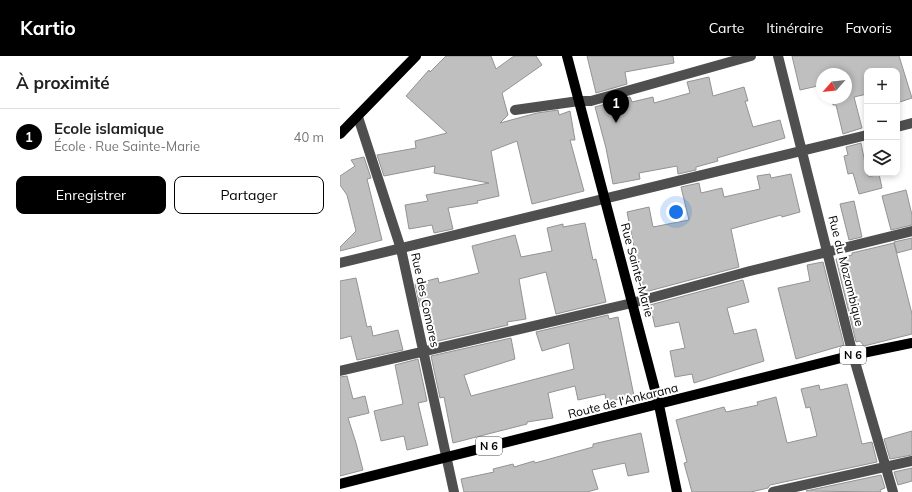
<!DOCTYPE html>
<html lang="fr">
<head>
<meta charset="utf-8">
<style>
  body { margin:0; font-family:Mulish,sans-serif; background:#f6f6f6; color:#222 }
  .controls { position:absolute; right:12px; top:12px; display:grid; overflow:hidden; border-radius:8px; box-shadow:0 2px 6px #0003 }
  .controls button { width:36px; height:36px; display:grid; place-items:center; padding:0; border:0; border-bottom:1px solid #e0e0e0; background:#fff; color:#222; font:20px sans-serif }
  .compass { position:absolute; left:476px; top:12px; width:36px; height:36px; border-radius:50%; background:#fff; box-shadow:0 2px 6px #0003; rotate:243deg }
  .you { position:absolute; left:336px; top:156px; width:14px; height:14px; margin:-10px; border:3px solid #fff; border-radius:50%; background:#1a73e8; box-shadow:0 0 0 6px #1a73e833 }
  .badge { display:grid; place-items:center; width:26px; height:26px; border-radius:50%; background:#000; color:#fff; font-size:13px; font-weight:700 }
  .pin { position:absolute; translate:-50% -33px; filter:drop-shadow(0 1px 2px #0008) }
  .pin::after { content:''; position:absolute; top:21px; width:14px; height:12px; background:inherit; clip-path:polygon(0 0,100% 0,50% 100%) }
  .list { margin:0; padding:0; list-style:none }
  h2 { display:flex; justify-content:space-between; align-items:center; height:52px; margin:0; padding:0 16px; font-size:17px }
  h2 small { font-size:13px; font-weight:400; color:#767676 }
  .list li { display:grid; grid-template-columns:26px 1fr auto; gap:12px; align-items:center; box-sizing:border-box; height:56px; padding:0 16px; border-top:1px solid #e0e0e0 }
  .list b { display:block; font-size:15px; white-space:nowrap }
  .list p { margin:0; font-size:13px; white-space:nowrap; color:#767676 }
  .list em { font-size:13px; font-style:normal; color:#767676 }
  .actions { display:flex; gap:8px; padding:12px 16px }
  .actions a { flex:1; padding:9px 0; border:1px solid #000; border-radius:8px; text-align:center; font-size:14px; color:#000 }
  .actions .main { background:#000; color:#fff }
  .icon { flex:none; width:22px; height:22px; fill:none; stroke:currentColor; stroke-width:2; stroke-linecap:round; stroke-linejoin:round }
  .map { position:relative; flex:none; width:572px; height:436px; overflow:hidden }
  header { display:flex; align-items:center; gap:24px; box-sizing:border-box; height:56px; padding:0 20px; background:#000; color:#fff }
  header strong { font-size:19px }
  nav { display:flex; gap:22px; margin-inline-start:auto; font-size:14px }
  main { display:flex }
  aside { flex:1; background:#fff }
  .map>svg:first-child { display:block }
</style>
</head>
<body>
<header>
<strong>Kartio</strong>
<nav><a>Carte</a><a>Itinéraire</a><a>Favoris</a></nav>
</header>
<main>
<aside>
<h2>À proximité<small></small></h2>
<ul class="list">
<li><span class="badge">1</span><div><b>Ecole islamique</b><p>École · Rue Sainte-Marie</p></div><em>40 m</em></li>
</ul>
<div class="actions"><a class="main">Enregistrer</a><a>Partager</a></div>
</aside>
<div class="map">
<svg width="572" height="436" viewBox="0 0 572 436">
  <rect width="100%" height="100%" fill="#fff"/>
  <!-- building -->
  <path fill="#bfbfbf" stroke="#939393" d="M106,0H151L156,13L174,0H196L202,9L162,37L168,59L160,67L197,57L218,54L219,59L230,55L235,84H230L244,135L192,148L177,85L151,95L159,140L137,145L138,147L108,152L113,173L94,177L92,169L69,173L65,149L88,145L86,139L149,127L94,117L95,110L44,120L37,99L76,92L75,85L107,77L66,40L89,14L90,16Z
    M247,0H333L334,7L285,16L287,28L256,37Z
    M452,0H559L572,42L557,47V15H527V38L514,41L522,72L503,78L496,49H493L492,42H506V18H482V29L460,34Z
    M369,21L373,40L404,31L408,45H405L413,71L440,64L445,82L377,102L378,105L356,111V114L338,118L337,110L299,117L300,123L273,128L266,92L255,51L290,41L292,46L313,41L314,47L350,37L347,26Z
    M521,87L527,117L529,121L539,118L542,132L519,138L513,117L508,118L504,100L508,99L506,91Z
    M24,101L31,122L27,123L42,184L0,195V191L16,175L7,139L0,129V120L15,110L11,104Z
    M430,118L431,122L451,118L460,156L442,161L441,159L391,173L399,211L305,236L296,201L287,156L309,151L313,171L349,164L341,131L359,127L361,137L382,132L384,141L420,133L417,120Z
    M566,134L572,159V169L551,174L542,140Z
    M514,145L522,181L509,184L500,148Z
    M245,167L253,204L256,203L266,246L216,258L206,216L179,223L186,263L167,266L168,269L94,286L87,249L80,251L75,228L98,222L99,227L139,217L132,190L175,179L181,201L212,195L207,172L223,168V171Z
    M572,182V193L557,197L554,186Z
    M554,187L572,258V278L524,290L520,285L516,286L496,203L512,199V197Z
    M483,206L504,289L456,303L438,232L470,225L467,209Z
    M16,222L27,271L31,270L33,280L58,274L63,294L17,304L11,280L0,283V225Z
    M403,224L409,246L387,252L394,278L416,273L424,305L354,327L352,318L335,321L330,295L345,292L339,266L315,271L310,249Z
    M268,259L269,263L278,261L294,340L266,346L265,338L238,344L235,330L208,337L213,362L187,366V368L113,387L104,341L100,342L91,300L171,282L175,303L124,319L131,340L234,313L229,287L202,295L196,276Z
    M78,303L87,345L78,347L88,389L67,394L64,380L41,385L34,355L63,348L55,309Z
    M7,320L13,343L25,340L29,357L8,362L16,387L23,414L0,420V321Z
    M507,328L522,388L532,386L537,406L430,429L428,432L411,436H352L344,407L347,406L336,364L384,351L386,356L418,349L417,346L436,341L447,387L477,380L470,351L466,352L461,333L479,329L480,334Z
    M572,375V399L550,403L544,383Z
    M301,377L309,416L288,420L285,407L252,414L258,433L247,436H124L121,423L154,416L153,413L173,408L174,411L194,405L195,407L253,391V388Z
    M572,412V425L558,429L554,416Z
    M541,419L545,432L540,434L541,436L466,435Z"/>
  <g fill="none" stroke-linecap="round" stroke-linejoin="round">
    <!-- minor -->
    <path stroke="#4f4f4f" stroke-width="10" d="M438,0L513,299L553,436
      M175,54L239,45H251L411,0
      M18,61L61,193L114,436
      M557,71L572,67
      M0,207L527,79
      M0,315L292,247L410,215L572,175
      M433,436L572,405"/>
    <!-- major -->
    <path stroke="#000" stroke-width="10" d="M227,0L319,349L337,436
      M0,78L76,0
      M0,428L513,299L572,287"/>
  </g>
  <g text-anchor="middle" stroke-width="4" stroke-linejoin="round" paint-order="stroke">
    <!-- shield labels -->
    <g fill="#fff" stroke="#4c4c4c" stroke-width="1">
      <rect x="500" y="290" width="26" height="18" rx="3"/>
      <rect x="136" y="381" width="26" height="18" rx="3"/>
    </g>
    <g font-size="11" font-weight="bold" fill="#000">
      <text x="513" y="303">N 6</text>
      <text x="149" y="394">N 6</text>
    </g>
    <!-- street labels -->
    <g font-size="12" fill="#000" stroke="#fff">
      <text transform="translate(297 214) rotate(75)" y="4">Rue Sainte-Marie</text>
      <text transform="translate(506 215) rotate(76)" y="4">Rue du Mozambique</text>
      <text transform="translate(85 244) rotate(78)" y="4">Rue des Comores</text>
      <text transform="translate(283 345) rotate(-14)" y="4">Route de l'Ankarana</text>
    </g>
  </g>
</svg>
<div class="controls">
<button>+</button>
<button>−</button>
<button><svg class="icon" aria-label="layers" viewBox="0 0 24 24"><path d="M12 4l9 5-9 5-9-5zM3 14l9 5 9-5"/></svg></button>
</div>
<svg class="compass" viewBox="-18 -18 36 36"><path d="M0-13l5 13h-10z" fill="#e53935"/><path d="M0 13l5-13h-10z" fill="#767676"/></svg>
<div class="you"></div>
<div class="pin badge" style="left:276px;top:67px">1</div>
</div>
</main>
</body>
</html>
